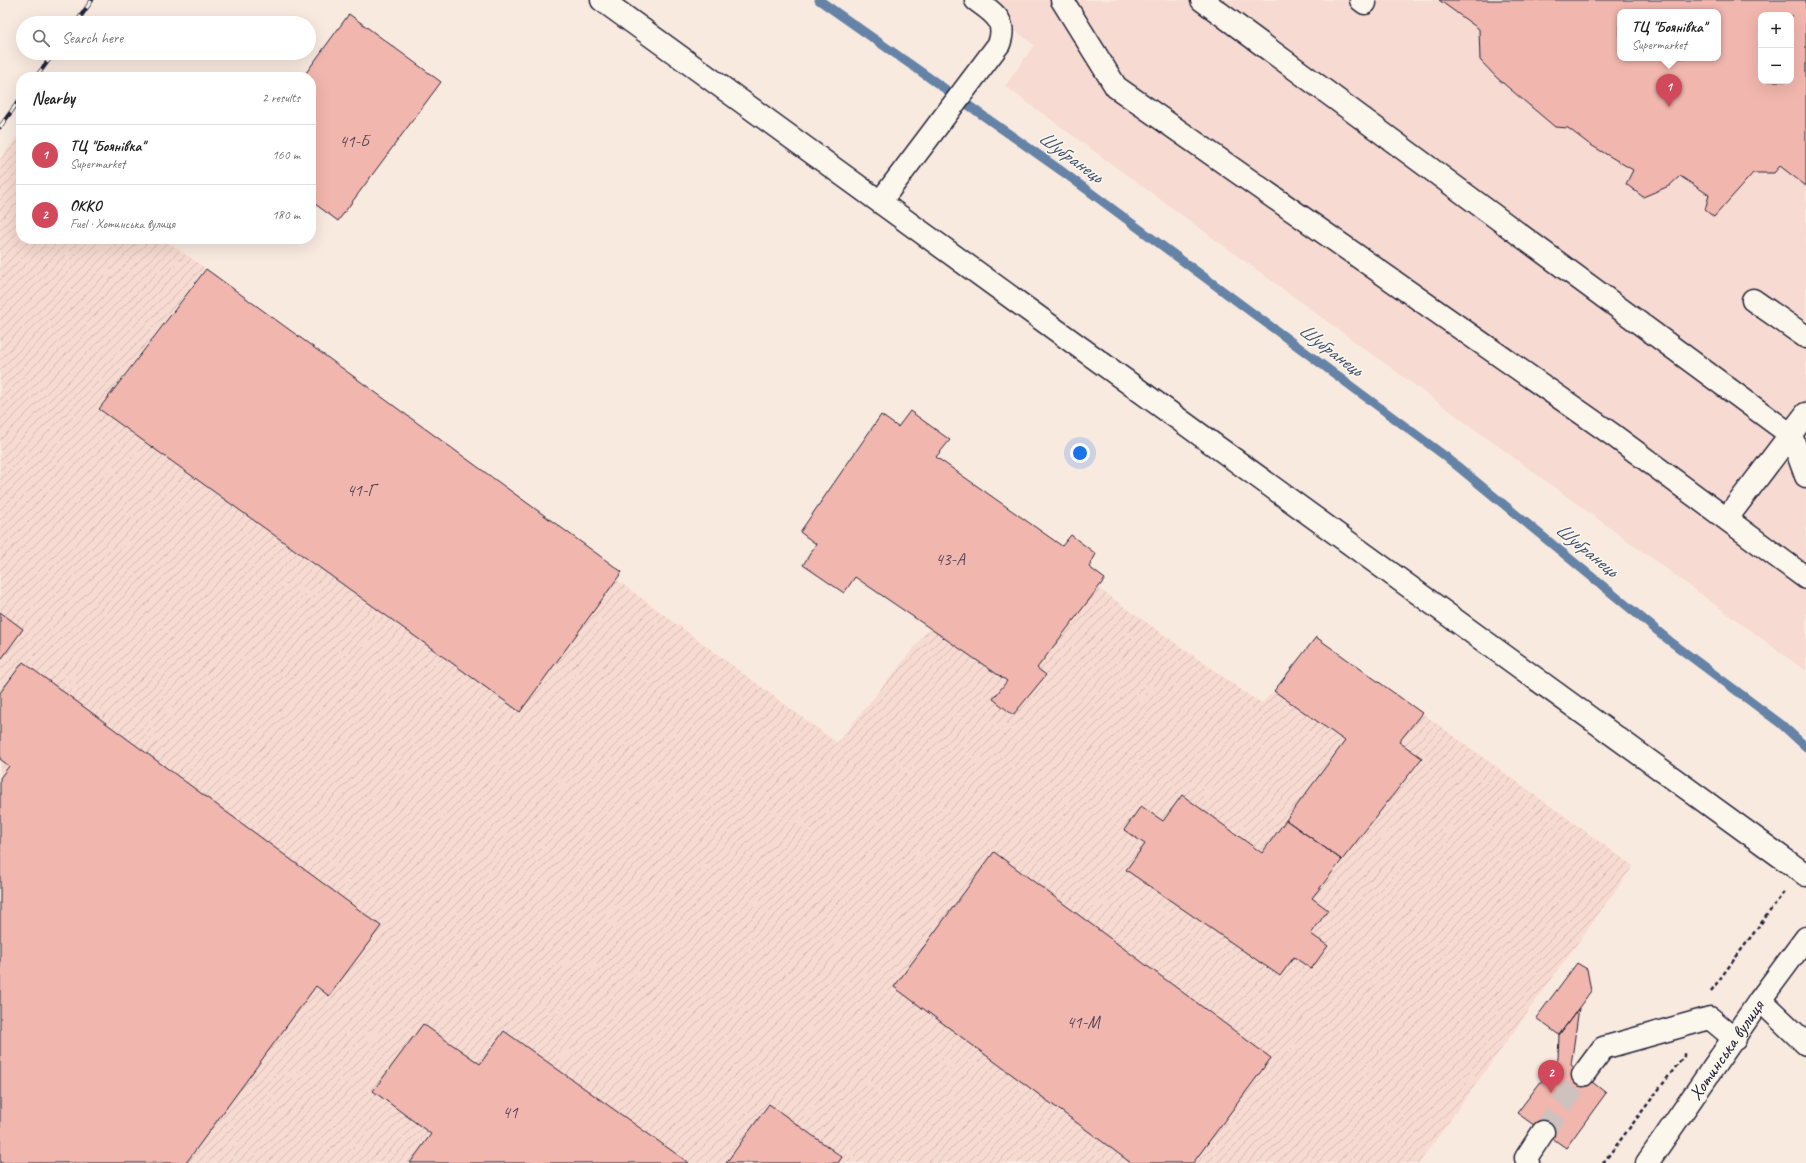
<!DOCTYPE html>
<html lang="en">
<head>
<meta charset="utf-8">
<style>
  body { margin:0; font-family:Caveat,sans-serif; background:#f2f2f2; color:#222 }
  .controls { position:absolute; right:12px; top:12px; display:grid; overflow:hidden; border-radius:8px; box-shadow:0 4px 16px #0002 }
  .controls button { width:36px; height:36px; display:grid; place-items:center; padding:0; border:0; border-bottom:1px solid #e0e0e0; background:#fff; color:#222; font:20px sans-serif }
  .you { position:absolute; left:1080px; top:453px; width:14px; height:14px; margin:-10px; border:3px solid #fff; border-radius:50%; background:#1a73e8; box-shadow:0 0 0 6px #1a73e833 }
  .badge { display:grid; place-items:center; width:26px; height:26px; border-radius:50%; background:#d1495b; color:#fff; font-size:13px; font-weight:700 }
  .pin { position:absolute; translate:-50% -33px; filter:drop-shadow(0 1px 2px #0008) }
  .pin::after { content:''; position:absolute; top:21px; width:14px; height:12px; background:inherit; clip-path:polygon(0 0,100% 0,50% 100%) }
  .popup { position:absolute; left:1617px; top:9px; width:104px; height:52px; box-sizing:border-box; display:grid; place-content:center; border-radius:8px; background:#fff; filter:drop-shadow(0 1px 3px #0005); font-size:13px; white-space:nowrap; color:#767676 }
  .popup b { font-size:15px; color:#222 }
  .popup::after { content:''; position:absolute; left:50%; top:100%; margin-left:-8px; border:8px solid transparent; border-top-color:#fff }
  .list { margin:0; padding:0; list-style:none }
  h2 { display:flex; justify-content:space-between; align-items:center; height:52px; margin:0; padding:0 16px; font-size:17px }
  h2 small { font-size:13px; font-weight:400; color:#767676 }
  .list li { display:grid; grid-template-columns:26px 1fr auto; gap:12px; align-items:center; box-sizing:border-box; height:60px; padding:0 16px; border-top:1px solid #e0e0e0 }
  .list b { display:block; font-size:15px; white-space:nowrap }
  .list p { margin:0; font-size:13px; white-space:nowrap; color:#767676 }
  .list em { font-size:13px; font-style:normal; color:#767676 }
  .icon { flex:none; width:22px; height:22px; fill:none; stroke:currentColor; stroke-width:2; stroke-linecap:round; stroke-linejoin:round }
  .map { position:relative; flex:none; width:1806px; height:1163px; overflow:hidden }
  .search { position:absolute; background:#fff; box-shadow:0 4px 16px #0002; left:16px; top:16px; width:300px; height:44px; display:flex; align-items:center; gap:10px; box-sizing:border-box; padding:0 14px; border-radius:22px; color:#767676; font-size:15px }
  .panel { position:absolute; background:#fff; box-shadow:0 4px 16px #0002; left:16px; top:72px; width:300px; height:172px; border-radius:16px }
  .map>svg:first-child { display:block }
</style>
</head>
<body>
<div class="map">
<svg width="1806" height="1163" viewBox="0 0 1806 1163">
  <defs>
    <pattern id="industrial-furrows" width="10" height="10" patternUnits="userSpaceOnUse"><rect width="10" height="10" fill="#f7dad1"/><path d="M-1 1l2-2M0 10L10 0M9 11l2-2" fill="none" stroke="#d3bbb4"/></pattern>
  </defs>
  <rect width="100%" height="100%" fill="#f9eae0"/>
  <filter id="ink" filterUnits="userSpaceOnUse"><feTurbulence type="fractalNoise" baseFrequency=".025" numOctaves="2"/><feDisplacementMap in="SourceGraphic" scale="8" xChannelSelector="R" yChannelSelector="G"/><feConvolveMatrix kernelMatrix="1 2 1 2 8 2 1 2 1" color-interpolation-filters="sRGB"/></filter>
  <g filter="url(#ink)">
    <!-- built -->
    <path fill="#f7dad1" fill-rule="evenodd" d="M976,0H1806V671L1005,86L1034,45ZM1620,12H1718V58H1620ZM1761,15H1791V81H1761Z"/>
    <!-- industrial -->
    <path fill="url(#industrial-furrows)" d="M16,138L21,141V239H163L205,268L98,409L520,712L617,580L837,743L930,628L1007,681L993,699L1012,715L1037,668L1098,588L1250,696L1262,703L1274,691L1345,741L1262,852L1182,796L1163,821L1141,807L1124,829L1145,844L1280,975L1294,957L1311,969L1327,946L1311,934L1328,910L1312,898L1422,759L1399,742L1422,713L1633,866L1419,1163H0V160Z"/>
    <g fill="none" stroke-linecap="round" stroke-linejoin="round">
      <!-- stream -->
      <path stroke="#6583a6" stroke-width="9" d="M819,0L1063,172L1445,456L1671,642L1781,724L1806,747"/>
    </g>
    <!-- building -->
    <path fill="#f1b6ae" stroke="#22223b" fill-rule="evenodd" d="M1439,0H1806V186L1780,166L1774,173H1753L1714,217L1705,210L1709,195L1680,176L1669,186L1643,197L1626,184L1633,170L1589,144L1568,128L1555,127L1497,78L1480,60L1479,29ZM1620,12H1718V58H1620ZM1761,15H1791V81H1761Z
      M349,14L441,82L338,221L311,201V77H303Z
      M206,269L622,572L520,712L99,409Z
      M910,411L950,440L936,457L1062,546L1071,535L1096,554L1089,567L1105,579L1037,668L1046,675L1013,715L993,699L1007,681L855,577L844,593L803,565L816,544L800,532L881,415L898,427Z
      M0,612L23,629L0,661Z
      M1316,637L1422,713L1399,742L1422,758L1342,860L1286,820L1345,741L1274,691Z
      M23,662L381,926L329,996L316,986L186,1163H0V778L9,766L0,759V693Z
      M1182,795L1262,853L1286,820L1342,860L1312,898L1328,910L1311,934L1328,946L1311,969L1294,957L1280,976L1126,870L1145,844L1124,830L1141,806L1163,821Z
      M994,852L1271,1058L1193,1163H1131L894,987Z
      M1577,963L1587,969L1591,991L1559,1035L1536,1018Z
      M1579,1008L1571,1065L1606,1093L1566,1148L1517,1113L1558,1059L1559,1035Z
      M423,1024L480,1064L504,1031L689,1163H410L431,1134L373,1091Z
      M769,1104L842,1157L838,1163H726Z"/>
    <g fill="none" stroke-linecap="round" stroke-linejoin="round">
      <!-- minor-tunnel -->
      <path stroke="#cec2bf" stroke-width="22" stroke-dasharray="22 11" stroke-linecap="butt" d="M1543,1132L1583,1075"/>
      <!-- minor casing -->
      <g stroke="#22223b" stroke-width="25">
        <path id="minor" d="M602,0L1806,875
          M1062,0L1116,87L1613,435L1806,578
          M1202,0L1791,435L1806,476
          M1361,0L1365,3
          M880,202L999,44C1008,20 992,12 976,0
          M1753,300L1806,337
          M1727,518L1806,414
          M1760,1000L1806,1044
          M1583,1075L1603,1048L1710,1018L1735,1039
          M1528,1163L1526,1158L1543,1132"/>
      </g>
      <!-- highway casing -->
      <g stroke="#22223b" stroke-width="25">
        <g id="highway">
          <path id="s1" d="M1647,1163L1760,1000L1806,938"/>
        </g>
      </g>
      <!-- path -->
      <path stroke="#22223b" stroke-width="2.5" stroke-dasharray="4 3" stroke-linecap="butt" d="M1711,991L1784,892
        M1603,1163L1684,1056V1052"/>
      <!-- minor -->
      <use href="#minor" stroke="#fbf7ec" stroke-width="22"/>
      <!-- highway -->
      <use href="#highway" stroke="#fbf7ec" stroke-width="22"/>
      <!-- rail casing -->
      <g stroke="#22223b" stroke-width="4.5">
        <path id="rail" d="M76,23L92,0
          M36,77L54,53
          M0,127L21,98"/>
      </g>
      <!-- rail -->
      <use href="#rail" stroke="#fbf7ec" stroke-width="3" stroke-dasharray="9" stroke-linecap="butt"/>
    </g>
  </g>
  <g text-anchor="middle" stroke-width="3" stroke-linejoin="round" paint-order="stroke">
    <!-- number labels -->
    <g font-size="17" fill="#564758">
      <text x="354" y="147">41-Б</text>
      <text x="361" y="496">41-Г</text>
      <text x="950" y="565">43-А</text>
      <text x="1083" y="1028">41-М</text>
      <text x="510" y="1118">41</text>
    </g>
    <!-- street labels -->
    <g font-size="19" fill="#22223b" stroke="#fbf7ec">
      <text dy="7" stroke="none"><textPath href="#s1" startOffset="138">Хотинська вулиця</textPath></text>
    </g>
    <!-- water labels -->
    <g font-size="20" font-style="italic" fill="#435271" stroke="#fbf7ec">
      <text transform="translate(1071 156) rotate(36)" y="7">Шубранець</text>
      <text transform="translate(1331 349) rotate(37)" y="7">Шубранець</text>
      <text transform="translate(1587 549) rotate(39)" y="7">Шубранець</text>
    </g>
  </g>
</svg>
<div class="controls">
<button>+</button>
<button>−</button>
</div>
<div class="you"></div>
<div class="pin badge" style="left:1669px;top:107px">1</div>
<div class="popup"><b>ТЦ &quot;Боянівка&quot;</b>Supermarket</div>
<div class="pin badge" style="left:1551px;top:1093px">2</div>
<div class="search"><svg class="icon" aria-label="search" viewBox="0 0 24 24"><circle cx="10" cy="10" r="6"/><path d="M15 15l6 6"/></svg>Search here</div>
<section class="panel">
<h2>Nearby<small>2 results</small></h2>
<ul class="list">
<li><span class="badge">1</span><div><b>ТЦ &quot;Боянівка&quot;</b><p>Supermarket</p></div><em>160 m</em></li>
<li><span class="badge">2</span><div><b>ОККО</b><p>Fuel · Хотинська вулиця</p></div><em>180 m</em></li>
</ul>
</section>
</div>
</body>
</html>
